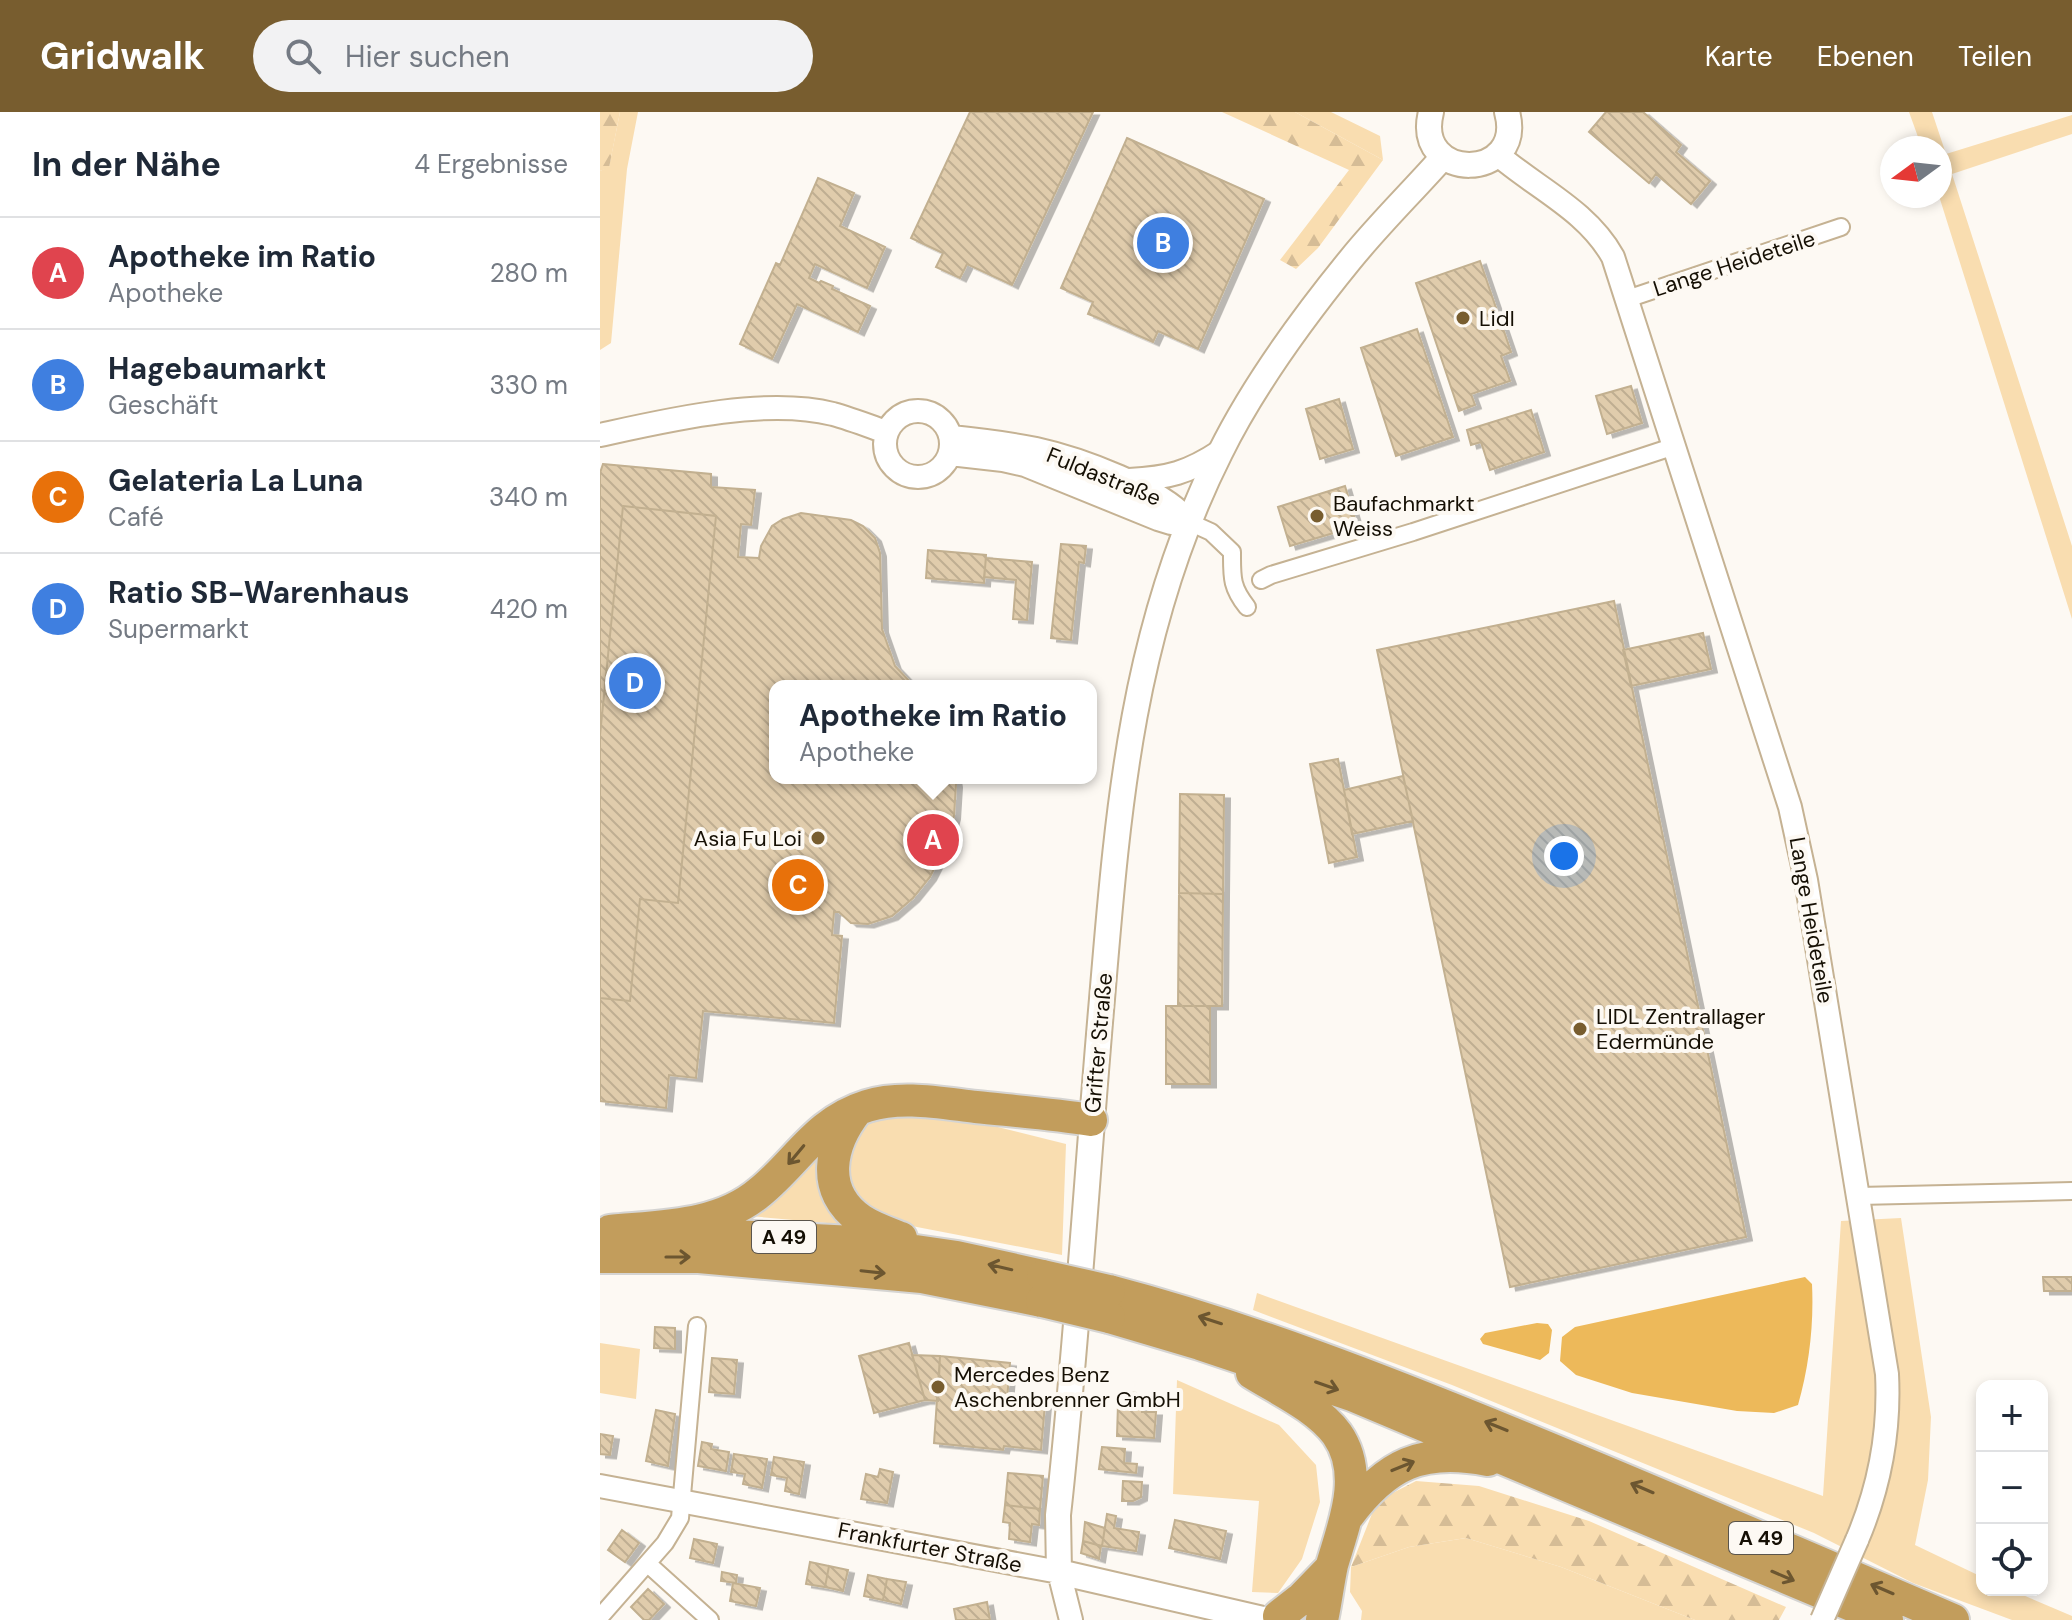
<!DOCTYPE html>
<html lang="de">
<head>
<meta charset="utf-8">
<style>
  body { margin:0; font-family:"DM Sans",sans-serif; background:#f2f2f3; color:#1f2937 }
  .controls { position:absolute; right:24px; bottom:24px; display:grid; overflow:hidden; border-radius:16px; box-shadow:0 4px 12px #0003 }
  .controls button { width:72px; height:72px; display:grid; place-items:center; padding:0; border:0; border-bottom:2px solid #e0e1e3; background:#fff; color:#1f2937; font:40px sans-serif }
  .compass { position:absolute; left:1280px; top:24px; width:72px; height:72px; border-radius:50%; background:#fff; box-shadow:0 4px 12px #0003; rotate:255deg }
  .you { position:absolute; left:964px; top:744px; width:28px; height:28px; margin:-20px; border:6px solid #fff; border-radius:50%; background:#1a73e8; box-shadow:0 0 0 12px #1a73e833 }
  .badge { display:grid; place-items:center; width:52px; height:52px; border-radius:50%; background:#785d2f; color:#fff; font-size:26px; font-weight:700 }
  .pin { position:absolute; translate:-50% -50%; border:4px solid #fff; box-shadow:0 2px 8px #0006 }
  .popup { position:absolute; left:169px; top:568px; width:328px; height:104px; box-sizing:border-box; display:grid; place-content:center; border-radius:16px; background:#fff; filter:drop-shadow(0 2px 6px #0005); font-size:26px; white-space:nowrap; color:#747a83 }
  .popup b { font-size:30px; color:#1f2937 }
  .popup::after { content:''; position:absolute; left:50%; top:100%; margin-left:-16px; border:16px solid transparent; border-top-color:#fff }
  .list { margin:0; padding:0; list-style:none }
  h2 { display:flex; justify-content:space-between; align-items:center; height:104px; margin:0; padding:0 32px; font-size:34px }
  h2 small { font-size:26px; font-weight:400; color:#747a83 }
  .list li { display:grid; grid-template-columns:52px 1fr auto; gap:24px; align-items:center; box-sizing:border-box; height:112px; padding:0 32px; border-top:2px solid #e0e1e3 }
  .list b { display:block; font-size:30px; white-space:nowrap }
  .list p { margin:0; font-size:26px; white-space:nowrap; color:#747a83 }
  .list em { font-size:26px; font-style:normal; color:#747a83 }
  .icon { flex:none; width:44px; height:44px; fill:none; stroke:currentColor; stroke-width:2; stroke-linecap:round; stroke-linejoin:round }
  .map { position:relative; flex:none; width:1472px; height:1508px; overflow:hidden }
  header { display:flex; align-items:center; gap:48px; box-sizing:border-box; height:112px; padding:0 40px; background:#785d2f; color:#fff }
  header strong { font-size:38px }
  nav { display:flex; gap:44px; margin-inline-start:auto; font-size:28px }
  .search { width:560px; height:72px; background:#f2f2f3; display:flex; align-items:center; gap:20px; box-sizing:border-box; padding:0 28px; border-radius:44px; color:#747a83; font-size:30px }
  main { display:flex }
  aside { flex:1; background:#fff }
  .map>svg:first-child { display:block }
</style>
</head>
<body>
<header>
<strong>Gridwalk</strong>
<div class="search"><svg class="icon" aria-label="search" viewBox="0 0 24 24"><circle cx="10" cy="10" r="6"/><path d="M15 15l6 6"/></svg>Hier suchen</div>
<nav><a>Karte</a><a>Ebenen</a><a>Teilen</a></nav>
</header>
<main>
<aside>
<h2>In der Nähe<small>4 Ergebnisse</small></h2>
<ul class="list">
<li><span class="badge" style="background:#e0444e">A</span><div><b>Apotheke im Ratio</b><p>Apotheke</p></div><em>280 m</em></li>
<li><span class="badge" style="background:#3f7fe0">B</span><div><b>Hagebaumarkt</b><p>Geschäft</p></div><em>330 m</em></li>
<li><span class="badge" style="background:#e8710a">C</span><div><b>Gelateria La Luna</b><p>Café</p></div><em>340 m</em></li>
<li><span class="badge" style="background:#3f7fe0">D</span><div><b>Ratio SB-Warenhaus</b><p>Supermarkt</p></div><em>420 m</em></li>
</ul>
</aside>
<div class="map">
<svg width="1472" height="1508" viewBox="0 0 1472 1508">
  <defs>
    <pattern id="forest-firs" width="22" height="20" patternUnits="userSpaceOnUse" patternTransform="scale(2)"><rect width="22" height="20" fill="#f9ddb0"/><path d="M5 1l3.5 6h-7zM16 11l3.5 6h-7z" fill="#d5bc96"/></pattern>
    <pattern id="building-back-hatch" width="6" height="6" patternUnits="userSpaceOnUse" patternTransform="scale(2)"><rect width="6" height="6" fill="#e0ccac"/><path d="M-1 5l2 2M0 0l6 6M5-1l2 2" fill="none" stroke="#bfae92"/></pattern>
    <filter id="shadow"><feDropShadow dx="6" dy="3.5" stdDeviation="0" flood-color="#0004"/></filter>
  </defs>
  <rect width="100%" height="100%" fill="#fdf9f3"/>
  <!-- green -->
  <path fill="#f9ddb0" d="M20,0H38L27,57L11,231L0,238V59L9,55Z
    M695,0H731L780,24L783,48Z
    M1309,0H1332L1346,42L1472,3V22L1352,62L1472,434V507L1339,84L1340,36H1322Z
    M345,1002L466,1032L462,1143L291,1110L262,1097L245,1073L253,1021C282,1000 310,1003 345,1002Z
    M227,1021L261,1114L138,1103Z
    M1301,1106L1331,1305L1328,1368L1315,1433L1382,1465V1478H1411L1472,1504V1508H1412L1313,1471L1214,1421L852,1273L653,1198L657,1181L1223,1384L1241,1109Z
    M0,1231L40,1237L36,1287L0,1281Z
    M577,1268L679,1313L716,1353L720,1390L702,1447L678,1481L652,1480L659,1389L573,1382Z
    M866,1426L961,1455L1095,1508H761L762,1499L750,1480L751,1455L809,1435Z"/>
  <!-- forest -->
  <path fill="url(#forest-firs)" d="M0,0H20L9,56L0,59Z
    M622,0H695L783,48L718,136L696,157L680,148L749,58Z
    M816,1369L879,1374L989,1409L1186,1495L1179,1508H1095L961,1455L866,1426L809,1435L751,1455L777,1389Z"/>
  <!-- water -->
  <path fill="#edb95a" d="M1205,1165L1212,1172C1214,1213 1209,1255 1198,1293L1174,1301L1137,1299L1032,1281L976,1263L960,1249L962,1225L975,1215Z
    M937,1211L948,1212L952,1218L949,1241L940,1248L883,1232L880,1227L885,1221Z"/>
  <!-- building -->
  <path fill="url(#building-back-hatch)" stroke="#c2b090" stroke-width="2" filter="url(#shadow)" d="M370,0H493L412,173L367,152L360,166L336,155L343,141L311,126Z
    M1006,0H1043L1081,33L1076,40L1110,69L1091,92L1056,62L1049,71L989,20Z
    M527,26L664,87L598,237L558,219L553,230L496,205L488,202L493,190L461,176Z
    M218,66L254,81L240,114L285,135L267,176L215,152L209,166L219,171L221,169L233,174L232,177L270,194L258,220L197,192L172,247L140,232L176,151L180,153Z
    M880,149L911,240L901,244L910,269L871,282L875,293L859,299L816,171Z
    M817,217L853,325L796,344L761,236Z
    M1031,274L1042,311L1007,322L996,284Z
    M739,287L753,337L720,347L706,297Z
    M931,298L944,340L890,358L881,330L871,333L867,318Z
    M3,352L111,362V375L155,378L151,413L141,412L138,445L159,446L161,434L172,414L183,407L201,401L251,408L263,414L275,426L280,441L282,517L295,554L314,574H175V666H355L356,672L354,704L346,733L330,765L313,786L292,804L268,812L251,811L239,800H234L232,823L242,824L234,911L103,899L96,966L69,963L66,996L0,989V361Z
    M745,374L757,414L690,434L678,395Z
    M23,394L116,404L78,791L40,787L30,889L0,886V623Z
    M461,432L486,434L484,451L479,450L471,528L451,526Z
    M328,438L386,443L384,471L326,466Z
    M386,446L432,450L427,508L413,507L416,468L384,465Z
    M1014,489L1146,1125L910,1175L777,538Z
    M1103,521L1111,557L1031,574L1023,538Z
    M738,647L757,745L729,751L710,652Z
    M803,664L813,709L752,722L744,678Z
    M580,682L624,683L623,782L579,781Z
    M579,781L623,782L622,894H578Z
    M566,894H610V972H566Z
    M1443,1165H1472V1179H1444Z
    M55,1215L75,1216V1237L54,1236Z
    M309,1231L325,1288L274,1301L259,1244Z
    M312,1243L340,1244L338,1289L325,1288Z
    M340,1244L410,1251L407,1288L445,1292L441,1338L404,1334L403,1338L334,1331Z
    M112,1246L137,1248L134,1282L109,1280Z
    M519,1280L536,1281L535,1293L518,1292Z
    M518,1292L542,1293V1300H556L554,1326L517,1324Z
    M56,1298L75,1302L68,1354L46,1349Z
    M0,1322L13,1324L10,1343L0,1342Z
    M102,1330L112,1332L111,1337L129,1340L126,1359L98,1354Z
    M502,1335L525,1337L524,1351L537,1352L536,1361L499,1357Z
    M134,1342L167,1347L162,1376L143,1372L145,1362L131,1360Z
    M174,1345L204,1350L199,1382L185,1379L187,1366L171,1363Z
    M280,1357L293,1360L287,1391L261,1387L266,1362L278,1365Z
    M408,1361L443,1364L440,1397L405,1393Z
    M523,1369L542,1370L541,1385L533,1389H522Z
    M405,1393L440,1397L439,1413L432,1412L430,1430L409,1427L410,1411L403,1410Z
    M507,1402L516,1404L514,1416L539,1420L536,1439L502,1434Z
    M575,1408L626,1419L620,1447L569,1436Z
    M485,1410L505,1416L502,1434L483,1429Z
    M22,1418L39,1431L25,1450L8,1438Z
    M94,1427L117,1432L113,1451L90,1446Z
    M483,1429L501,1434L499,1447L481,1441Z
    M210,1450L229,1454L225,1475L206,1472Z
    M229,1454L248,1458L243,1479L225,1475Z
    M122,1460L137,1463L136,1471L121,1469Z
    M268,1463L287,1467L283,1488L264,1484Z
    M287,1467L306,1470L301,1492L283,1488Z
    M133,1471L160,1476L156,1494L130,1489Z
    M48,1477L64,1492L49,1508H44L31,1495Z
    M387,1490L390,1508H356L354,1497Z"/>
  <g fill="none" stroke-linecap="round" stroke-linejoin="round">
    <!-- minor casing -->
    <g stroke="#c5b293" stroke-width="20">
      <path id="minor" d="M1027,187L1241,115
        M589,410L611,420L632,440C632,465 631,475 647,495
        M661,468L671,463L813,420L1075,334
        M1259,1084L1472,1079
        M48,1452L110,1508
        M0,1505L65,1431L80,1406L97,1214"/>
    </g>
    <!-- tertiary casing -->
    <g stroke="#c5b293" stroke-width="26">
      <path id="tertiary" d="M897,42C936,76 987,98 1013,145L1190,695L1206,768L1287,1262C1290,1321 1280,1374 1257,1428
        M285 332a33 33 0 1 1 66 0a33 33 0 1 1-66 0Z
        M0,323C68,308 165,285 233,302C251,307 269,314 286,320
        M351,325C379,328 408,331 436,337C477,346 565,377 589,410
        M350,342L403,348L425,353L558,407L571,411L589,410
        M529,368C568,366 588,361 621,339
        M0,1374L459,1460L471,1508"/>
    </g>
    <!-- secondary casing -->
    <g stroke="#c5b293" stroke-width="28">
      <path id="secondary" d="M831,0C813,71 926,70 907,0
        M667,1508L459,1460L458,1403C477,1232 487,1059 502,887C518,695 532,516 620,341C654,272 702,207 750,148C779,112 813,79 843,45"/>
    </g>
    <!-- motorway casing -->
    <g stroke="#d5d4d2" stroke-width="36">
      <path id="motorway" d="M257,998C230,1032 219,1079 261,1108C273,1116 288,1121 301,1126
        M10,1119C61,1114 119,1115 160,1080C198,1049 216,1010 267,994C301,983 341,991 376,995C414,999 452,1002 491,1008
        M91,1122L254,1130L357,1145L443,1164
        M0,1145H99L322,1165L442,1189
        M509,1179C650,1216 785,1269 919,1324C1065,1384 1209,1446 1353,1508
        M509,1205L600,1232L752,1283L1287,1508
        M652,1261C679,1278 717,1295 737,1322C765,1362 744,1412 732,1453C728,1471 726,1490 722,1508
        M747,1405C786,1352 822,1335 888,1348
        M679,1504L702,1486L731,1456"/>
    </g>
    <!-- minor -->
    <use href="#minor" stroke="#fff" stroke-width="16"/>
    <!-- tertiary -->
    <use href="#tertiary" stroke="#fff" stroke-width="22"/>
    <!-- secondary -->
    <use href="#secondary" stroke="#fff" stroke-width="24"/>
    <!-- motorway -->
    <use href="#motorway" stroke="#c29d5c" stroke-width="32"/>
    <!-- tertiary-bridge casing -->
    <g stroke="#c5b293" stroke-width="26" stroke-linecap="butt">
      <path id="tertiary-bridge" d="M1222,1508L1257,1428"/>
    </g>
    <!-- motorway-bridge casing -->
    <g stroke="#d5d4d2" stroke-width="36" stroke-linecap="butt">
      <path id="motorway-bridge" d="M443,1164L509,1179
        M442,1189L509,1205"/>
    </g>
    <!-- tertiary-bridge -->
    <use href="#tertiary-bridge" stroke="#fff" stroke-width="22"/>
    <!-- motorway-bridge -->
    <use href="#motorway-bridge" stroke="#c29d5c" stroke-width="32"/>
  </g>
  <!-- one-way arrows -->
  <defs><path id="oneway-shaft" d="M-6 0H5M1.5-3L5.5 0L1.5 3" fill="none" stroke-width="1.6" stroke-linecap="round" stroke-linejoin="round" transform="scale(2)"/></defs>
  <g stroke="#6c5630">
    <use href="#oneway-shaft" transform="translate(196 1043) rotate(130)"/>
    <use href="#oneway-shaft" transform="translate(78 1145)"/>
    <use href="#oneway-shaft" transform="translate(400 1155) rotate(-167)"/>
    <use href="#oneway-shaft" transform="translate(273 1160) rotate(6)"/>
    <use href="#oneway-shaft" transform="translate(610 1208) rotate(-162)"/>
    <use href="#oneway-shaft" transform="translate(727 1274) rotate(19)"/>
    <use href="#oneway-shaft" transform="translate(896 1314) rotate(-158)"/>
    <use href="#oneway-shaft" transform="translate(803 1354) rotate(-22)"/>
    <use href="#oneway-shaft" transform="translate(1042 1376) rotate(-157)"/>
    <use href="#oneway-shaft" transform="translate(1183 1464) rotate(23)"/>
    <use href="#oneway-shaft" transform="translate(1282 1477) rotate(-157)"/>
  </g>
  <!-- markers -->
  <g fill="#785d2f" stroke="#fdf9f3" stroke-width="3">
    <circle cx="863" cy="206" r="8"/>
    <circle cx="717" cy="404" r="8"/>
    <circle cx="218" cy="726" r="8"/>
    <circle cx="980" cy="917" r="8"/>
    <circle cx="338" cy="1275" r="8"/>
  </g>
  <g text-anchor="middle" stroke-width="8" stroke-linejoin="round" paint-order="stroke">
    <!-- shield labels -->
    <g fill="#fdf9f3" stroke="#5b554c" stroke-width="2">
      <rect x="152" y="1109" width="64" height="32" rx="6"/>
      <rect x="1129" y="1410" width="64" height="32" rx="6"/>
    </g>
    <g font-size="20" font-weight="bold" fill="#150f04">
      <text x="184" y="1132">A 49</text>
      <text x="1161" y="1433">A 49</text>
    </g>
    <!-- street labels -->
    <g font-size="22" fill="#150f04" stroke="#fdf9f3">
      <text transform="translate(1134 151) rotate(-18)" y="8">Lange Heideteile</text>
      <text transform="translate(504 364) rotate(22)" y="8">Fuldastraße</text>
      <text transform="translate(1212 808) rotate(80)" y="8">Lange Heideteile</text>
      <text transform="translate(498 931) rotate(-85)" y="8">Grifter Straße</text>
      <text transform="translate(330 1435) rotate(11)" y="8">Frankfurter Straße</text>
    </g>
    <!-- poi labels -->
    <g font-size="22" fill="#150f04" stroke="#fdf9f3" text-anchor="start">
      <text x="879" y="214">Lidl</text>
      <text x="733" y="399">Baufachmarkt<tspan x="733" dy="25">Weiss</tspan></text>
      <text x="202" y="734" text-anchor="end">Asia Fu Loi</text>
      <text x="996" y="912">LIDL Zentrallager<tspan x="996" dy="25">Edermünde</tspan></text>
      <text x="354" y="1270">Mercedes Benz<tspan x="354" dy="25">Aschenbrenner GmbH</tspan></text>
    </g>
  </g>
</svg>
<div class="controls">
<button>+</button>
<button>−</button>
<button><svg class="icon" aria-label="locate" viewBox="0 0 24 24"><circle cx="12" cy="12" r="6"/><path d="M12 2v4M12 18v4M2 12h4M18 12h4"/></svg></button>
</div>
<svg class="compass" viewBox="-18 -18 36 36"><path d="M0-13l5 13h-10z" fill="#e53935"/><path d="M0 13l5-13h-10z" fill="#747a83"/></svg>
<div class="you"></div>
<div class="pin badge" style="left:333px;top:728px;background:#e0444e">A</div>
<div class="popup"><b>Apotheke im Ratio</b>Apotheke</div>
<div class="pin badge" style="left:563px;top:131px;background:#3f7fe0">B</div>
<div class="pin badge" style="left:198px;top:773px;background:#e8710a">C</div>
<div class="pin badge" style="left:35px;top:571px;background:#3f7fe0">D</div>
</div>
</main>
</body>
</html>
